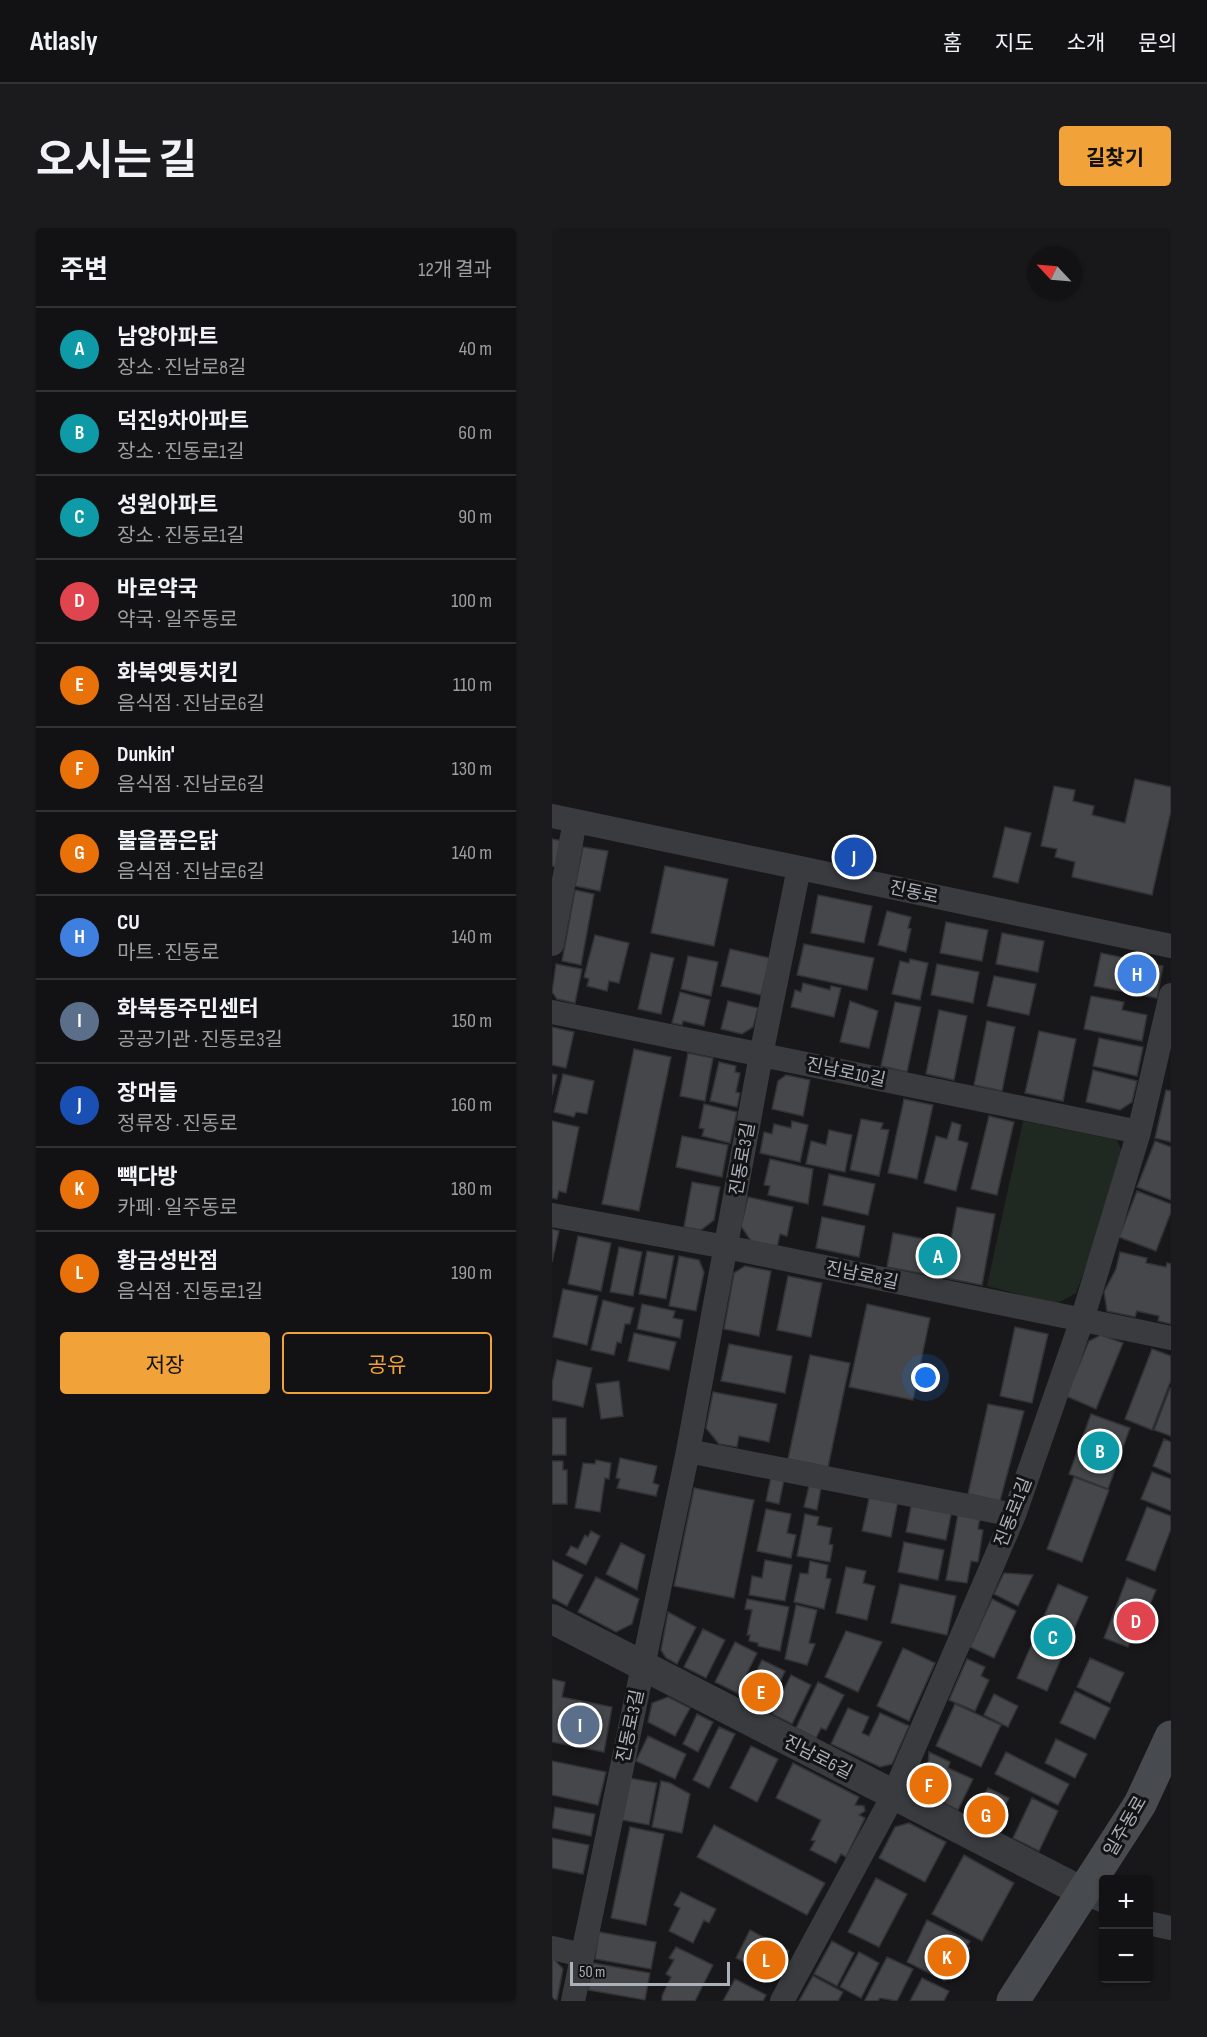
<!DOCTYPE html>
<html lang="ko">
<head>
<meta charset="utf-8">
<style>
  body { margin:0; font-family:"Sofia Sans Condensed","Noto Sans KR",sans-serif; background:#1b1b1d; color:#f1f3f6 }
  .controls { position:absolute; right:18px; bottom:18px; display:grid; overflow:hidden; border-radius:6px; box-shadow:0 2px 4px #0004 }
  .controls button { width:54px; height:54px; display:grid; place-items:center; padding:0; border:0; border-bottom:2px solid #313234; background:#121214; color:#f1f3f6; font:30px sans-serif }
  .compass { position:absolute; left:475px; top:18px; width:54px; height:54px; border-radius:50%; background:#121214; box-shadow:0 2px 4px #0004; rotate:296deg }
  .scale { position:absolute; left:18px; bottom:15px; width:160px; box-sizing:border-box; padding-left:6px; border:3px solid #abb1ba; border-top:0; font-size:16px; line-height:21px; white-space:nowrap; color:#abb1ba; -webkit-text-stroke:4px #131316; paint-order:stroke }
  .you { position:absolute; left:374px; top:1150px; width:21px; height:21px; margin:-15px; border:4px solid #fff; border-radius:50%; background:#1a73e8; box-shadow:0 0 0 9px #1a73e833 }
  .badge { display:grid; place-items:center; width:39px; height:39px; border-radius:50%; background:#f1a33a; color:#fff; font-size:20px; font-weight:700 }
  .pin { position:absolute; translate:-50% -50%; border:3px solid #fff; box-shadow:0 2px 6px #0006 }
  .list { margin:0; padding:0; list-style:none }
  h2 { display:flex; justify-content:space-between; align-items:center; height:78px; margin:0; padding:0 24px; font-size:26px }
  h2 small { font-size:20px; font-weight:400; color:#9c9ea0 }
  .list li { display:grid; grid-template-columns:39px 1fr auto; gap:18px; align-items:center; box-sizing:border-box; height:84px; padding:0 24px; border-top:2px solid #313234 }
  .list b { display:block; font-size:22px; white-space:nowrap }
  .list p { margin:0; font-size:20px; white-space:nowrap; color:#9c9ea0 }
  .list em { font-size:20px; font-style:normal; color:#9c9ea0 }
  .actions { display:flex; gap:12px; padding:18px 24px }
  .actions a { flex:1; padding:14px 0; border:2px solid #f1a33a; border-radius:6px; text-align:center; font-size:21px; color:#f1a33a }
  .actions .main { background:#f1a33a; color:#111 }
  .map { position:relative; flex:none; width:619px; height:1773px; overflow:hidden; border-radius:6px }
  header { display:flex; align-items:center; gap:36px; box-sizing:border-box; height:84px; padding:0 30px; background:#121214; border-bottom:2px solid #313234 }
  header strong { font-size:28px }
  nav { display:flex; gap:33px; margin-inline-start:auto; font-size:21px }
  .intro { display:flex; align-items:center; justify-content:space-between; box-sizing:border-box; height:144px; padding:0 36px }
  h1 { margin:0; font-size:42px }
  .button { padding:15px 27px; border-radius:6px; background:#f1a33a; color:#111; font-size:21px; font-weight:700 }
  main { display:flex; gap:36px; padding:0 36px }
  aside { flex:1; background:#121214; border-radius:6px; box-shadow:0 2px 4px #0004 }
  .map>svg:first-child { display:block }
</style>
</head>
<body>
<header>
<strong>Atlasly</strong>
<nav><a>홈</a><a>지도</a><a>소개</a><a>문의</a></nav>
</header>
<div class="intro"><h1>오시는 길</h1><a class="button">길찾기</a></div>
<main>
<aside>
<h2>주변<small>12개 결과</small></h2>
<ul class="list">
<li><span class="badge" style="background:#0f9aa8">A</span><div><b>남양아파트</b><p>장소 · 진남로8길</p></div><em>40 m</em></li>
<li><span class="badge" style="background:#0f9aa8">B</span><div><b>덕진9차아파트</b><p>장소 · 진동로1길</p></div><em>60 m</em></li>
<li><span class="badge" style="background:#0f9aa8">C</span><div><b>성원아파트</b><p>장소 · 진동로1길</p></div><em>90 m</em></li>
<li><span class="badge" style="background:#e0444e">D</span><div><b>바로약국</b><p>약국 · 일주동로</p></div><em>100 m</em></li>
<li><span class="badge" style="background:#e8710a">E</span><div><b>화북옛통치킨</b><p>음식점 · 진남로6길</p></div><em>110 m</em></li>
<li><span class="badge" style="background:#e8710a">F</span><div><b>Dunkin'</b><p>음식점 · 진남로6길</p></div><em>130 m</em></li>
<li><span class="badge" style="background:#e8710a">G</span><div><b>불을품은닭</b><p>음식점 · 진남로6길</p></div><em>140 m</em></li>
<li><span class="badge" style="background:#3f7fe0">H</span><div><b>CU</b><p>마트 · 진동로</p></div><em>140 m</em></li>
<li><span class="badge" style="background:#5c6f8a">I</span><div><b>화북동주민센터</b><p>공공기관 · 진동로3길</p></div><em>150 m</em></li>
<li><span class="badge" style="background:#1a4fb4">J</span><div><b>장머들</b><p>정류장 · 진동로</p></div><em>160 m</em></li>
<li><span class="badge" style="background:#e8710a">K</span><div><b>빽다방</b><p>카페 · 일주동로</p></div><em>180 m</em></li>
<li><span class="badge" style="background:#e8710a">L</span><div><b>황금성반점</b><p>음식점 · 진동로1길</p></div><em>190 m</em></li>
</ul>
<div class="actions"><a class="main">저장</a><a>공유</a></div>
</aside>
<div class="map">
<svg width="619" height="1773" viewBox="0 0 619 1773">
  <rect width="100%" height="100%" fill="#18181a"/>
  <!-- green -->
  <path fill="#202921" d="M471,893L565,912L573,932L524,1065L504,1076L435,1058Z"/>
  <!-- building -->
  <path fill="#45474a" stroke="#323336" stroke-width="1.5" d="M583,551L619,559V583L600,667L520,649L523,634L503,629L505,621L489,618L502,558L523,562L521,573L542,578L540,587L573,595Z
    M453,599L479,605L466,655L441,649Z
    M0,611L11,613L6,639L0,638Z
    M31,619L56,623L48,663L23,658Z
    M113,638L176,651L162,718L99,705Z
    M23,662L42,666L29,737L10,733Z
    M266,667L320,678L312,715L259,705Z
    M335,683L359,689L356,700L359,701L354,724L326,717Z
    M394,694L436,702L430,733L388,725Z
    M450,705L492,713L486,744L444,736Z
    M43,707L77,715L67,755L57,753L55,763L35,758L37,751L32,749Z
    M252,716L322,730L315,762L245,747Z
    M178,721L218,730L209,767L169,758Z
    M99,725L122,730L109,786L86,781Z
    M549,725L611,738L605,770L542,758Z
    M136,728L166,734L159,768L129,761Z
    M358,731L376,735L368,772L340,766L348,733L357,735Z
    M4,736L30,741L23,775L5,771L0,764Z
    M385,736L427,744L421,775L379,767Z
    M442,748L484,756L477,787L435,778Z
    M251,755L278,762L279,758L289,760L282,789L239,779L243,762L249,764Z
    M128,764L158,772L152,798L131,793L130,797L120,795Z
    M539,768L572,774L570,782L595,787L590,813L532,801Z
    M176,773L206,780L201,799L190,806L169,801Z
    M298,773L326,783L317,820L288,814Z
    M343,774L369,779L355,844L329,838Z
    M387,782L415,788L402,852L374,846Z
    M435,793L463,799L450,863L422,857Z
    M0,799L22,804L14,840L0,837Z
    M487,803L524,811L511,873L473,865Z
    M547,810L591,819L585,848L541,838Z
    M82,821L119,829L87,983L50,976Z
    M136,825L161,830L153,873L128,868Z
    M167,834L184,838L183,844L188,845L184,864L188,865L185,879L158,873Z
    M541,842L585,853L580,874L568,882L534,874Z
    M0,846L5,847L0,867Z
    M11,846L42,853L35,886L24,884L22,889L2,884Z
    M234,847L258,852L251,888L220,881L226,853Z
    M614,862L619,863V914L603,910Z
    M352,871L381,877L365,951L336,945Z
    M152,876L185,884L178,915L150,908L152,901L147,900Z
    M437,888L462,894L445,967L419,961Z
    M309,891L331,895L329,901L337,902L327,948L298,942Z
    M0,893L27,899L14,965L7,963L5,971L0,970Z
    M240,893L256,897L248,934L208,925L212,904L220,906L222,896L239,900Z
    M400,894L409,897L406,912L416,915L404,963L372,955L384,908L395,911Z
    M277,902L300,907L293,944L254,936L259,913L274,917Z
    M130,908L176,917L170,949L124,939Z
    M603,913L619,919V972L585,959Z
    M218,931L261,941L256,976L216,967L218,958L212,957Z
    M277,946L323,956L316,987L271,977Z
    M140,954L168,959L162,992L149,1002L132,999Z
    M585,963L619,976V984L604,1023L567,1009Z
    M196,969L241,979L235,1008L228,1006L225,1019L199,1013L189,998Z
    M405,979L443,986L430,1057L335,1039L341,1005L398,1016Z
    M270,989L313,998L307,1029L264,1020Z
    M0,1001L7,1003L0,1034Z
    M26,1008L59,1015L49,1063L16,1056Z
    M67,1019L90,1024L81,1068L58,1064Z
    M95,1023L122,1028L114,1071L87,1066Z
    M568,1024L595,1030L594,1035L614,1039L615,1035L619,1036V1096L606,1093L607,1088L585,1083L583,1089L555,1083L552,1064L564,1041Z
    M127,1028L147,1032L152,1044L144,1083L117,1078Z
    M193,1038L219,1043L207,1108L172,1101L182,1045Z
    M236,1048L270,1055L259,1109L225,1102Z
    M11,1061L46,1068L35,1117L1,1109Z
    M51,1072L82,1080L78,1096H73L69,1115L65,1114L62,1127L39,1122Z
    M90,1076L123,1083L121,1090L131,1092L128,1110L85,1101Z
    M315,1076L378,1090L361,1172L297,1159Z
    M463,1099L496,1106L480,1175L448,1168Z
    M82,1105L124,1114L117,1142L76,1133Z
    M549,1107L571,1115L544,1181L514,1168L537,1113Z
    M177,1116L240,1128L233,1165L169,1153Z
    M600,1121L619,1128V1152L600,1202L573,1191Z
    M258,1127L298,1135L276,1239L236,1231Z
    M5,1132L40,1140L31,1179L0,1172V1155Z
    M67,1153L71,1188L49,1191L44,1156Z
    M618,1160H619V1208L602,1202Z
    M161,1164L225,1176L217,1214L187,1208L185,1219L167,1216L154,1200Z
    M436,1176L472,1183L448,1273L416,1266Z
    M539,1186L578,1200L556,1261L517,1246Z
    M0,1190H14V1227H0Z
    M612,1211L619,1214V1246L601,1238Z
    M68,1230L105,1238L101,1255L107,1257L104,1268L65,1260L68,1251L64,1250Z
    M44,1232L59,1235L57,1251L53,1250L48,1284L23,1280L31,1235L43,1236Z
    M0,1233H11V1242H15V1276H0Z
    M600,1244L619,1251V1283L589,1271Z
    M219,1249L232,1252L227,1276L214,1273Z
    M522,1249L557,1262L530,1334L495,1321Z
    M257,1258L269,1260L265,1282L252,1279Z
    M142,1260L202,1272L182,1370L122,1358Z
    M318,1266L346,1273L339,1309L310,1303Z
    M360,1274L400,1282L394,1312L354,1304Z
    M595,1279L619,1288V1301L603,1343L574,1332Z
    M214,1281L239,1286L235,1305L244,1307L239,1330L205,1323Z
    M253,1286L267,1289L265,1297L280,1300L277,1316L281,1317L278,1334L245,1328Z
    M406,1286L428,1290L426,1301L431,1302L426,1334L419,1333L415,1355L394,1352Z
    M39,1303L48,1308L34,1337L14,1327L19,1318L26,1321L33,1307L36,1309Z
    M352,1314L392,1322L386,1352L346,1344Z
    M69,1315L93,1327L85,1362L54,1346Z
    M0,1332L31,1347L15,1378L0,1370Z
    M213,1332L240,1337L233,1373L197,1367L200,1348L210,1350Z
    M258,1333L276,1337L274,1350L279,1351L272,1381L242,1374L248,1345L256,1346Z
    M294,1339L314,1343L311,1355L323,1358L315,1392L284,1385Z
    M452,1345L481,1347L466,1378L442,1366Z
    M44,1349L87,1371L80,1396L64,1404L26,1384Z
    M575,1350L604,1362L585,1408L581,1407L576,1419L552,1410Z
    M348,1356L404,1368L395,1407L339,1395Z
    M506,1356L536,1369L495,1463L465,1450Z
    M195,1371L237,1379L228,1423L206,1418V1415L197,1413L198,1407H195L200,1382L193,1381Z
    M440,1371L464,1383L442,1430L418,1419Z
    M244,1377L265,1382L257,1415L263,1416L255,1437L233,1431Z
    M116,1384L144,1399L125,1436L114,1430L109,1422Z
    M151,1401L173,1412L154,1450L132,1439Z
    M294,1403L330,1414L306,1464L273,1449Z
    M183,1414L205,1425L185,1465L163,1454Z
    M351,1420L383,1435L357,1493L325,1478Z
    M538,1430L572,1445L558,1475L525,1459Z
    M415,1431L433,1439L429,1448L437,1452L423,1483L397,1472Z
    M210,1432L233,1443L215,1482L191,1471Z
    M239,1447L259,1457L240,1496L220,1486Z
    M0,1451L13,1454L10,1469L60,1479L52,1524L0,1514Z
    M266,1454L292,1467L274,1502L269,1500L264,1510L244,1500Z
    M523,1463L558,1480L543,1511L508,1495Z
    M442,1466L466,1478L456,1499L432,1487Z
    M116,1469L138,1480L123,1508L96,1494L100,1475Z
    M403,1476L449,1497L429,1539L384,1518Z
    M296,1480L317,1489L310,1505L317,1508L328,1485L357,1498L340,1536L328,1539L279,1516Z
    M145,1486L161,1494L146,1524L131,1516Z
    M167,1499L183,1506L157,1560L141,1552Z
    M96,1508L134,1526L123,1551L84,1533Z
    M504,1511L535,1526L523,1550L493,1535Z
    M199,1518L226,1531L205,1574L178,1560Z
    M377,1524L398,1534L396,1540L421,1551L406,1582L372,1565L368,1553L376,1536Z
    M454,1524L517,1556L506,1577L443,1546Z
    M0,1533L54,1544L46,1577L0,1567Z
    M241,1535L307,1569L303,1577L312,1578L313,1583L307,1587L313,1590L294,1629L289,1626L284,1635L258,1622L263,1613L259,1612L269,1592L224,1570Z
    M77,1550L105,1555L97,1597L70,1592Z
    M109,1553L118,1555L138,1566L130,1605L100,1599Z
    M436,1560L457,1570L442,1601L421,1590Z
    M480,1570L506,1583L487,1623L461,1610Z
    M3,1579L43,1586L39,1608L0,1600Z
    M357,1595L394,1614L373,1654L327,1630L343,1599Z
    M162,1597L273,1655L255,1687L145,1629Z
    M78,1599L112,1606L94,1697L59,1690Z
    M0,1610L37,1617L31,1646L0,1640Z
    M412,1627L462,1655L430,1713L380,1686Z
    M324,1650L355,1666L327,1719L296,1704Z
    M129,1664L164,1681L157,1695L152,1692L141,1715L117,1703L128,1680L122,1677Z
    M375,1692L418,1713L415,1719L418,1720L405,1747L398,1744L393,1753L355,1734Z
    M198,1702L237,1723L223,1750L184,1730Z
    M47,1704L104,1714L99,1741L43,1731Z
    M280,1713L302,1725L285,1758L262,1746Z
    M124,1719L161,1737L143,1773H110V1768L119,1749L114,1746L122,1732L117,1730Z
    M307,1724L327,1735L309,1770L288,1759Z
    M0,1729L11,1741L5,1772L0,1771Z
    M335,1729L361,1741L345,1773L328,1770L326,1773H315L313,1772Z
    M41,1735L98,1745L93,1772L36,1762Z
    M261,1748L291,1764L286,1773H247Z
    M370,1750L397,1763L392,1773H358Z
    M183,1751L214,1767L211,1773H171Z"/>
  <g fill="none" stroke-linecap="round" stroke-linejoin="round">
    <!-- minor -->
    <path stroke="#393b3f" stroke-width="24" d="M0,588L619,718
      M0,716L23,593
      M0,784L587,904
      M0,987L174,1019L619,1110
      M136,1223L462,1287
      M533,1665L552,1673
      M596,1695L619,1700
      M0,1720L30,1727
      M21,1773L136,1223L209,827L247,640
      M230,1773L341,1568L462,1287L530,1092L587,904L619,767"/>
    <!-- tertiary -->
    <path stroke="#393b3f" stroke-width="30" d="M0,1391L533,1665"/>
    <!-- secondary -->
    <path stroke="#474a4f" stroke-width="33" d="M461,1773L588,1576L619,1509"/>
  </g>
  <g text-anchor="middle" stroke-width="6" stroke-linejoin="round" paint-order="stroke">
    <!-- street labels -->
    <g font-size="18" fill="#abb1ba" stroke="#131316">
      <text transform="translate(362 664) rotate(12)" y="6">진동로</text>
      <text transform="translate(294 844) rotate(12)" y="6">진남로10길</text>
      <text transform="translate(190 931) rotate(-80)" y="6">진동로3길</text>
      <text transform="translate(310 1047) rotate(12)" y="6">진남로8길</text>
      <text transform="translate(461 1284) rotate(-69)" y="6">진동로1길</text>
      <text transform="translate(78 1498) rotate(-78)" y="6">진동로3길</text>
      <text transform="translate(266 1529) rotate(27)" y="6">진남로6길</text>
      <text transform="translate(573 1598) rotate(-60)" y="6">일주동로</text>
    </g>
  </g>
</svg>
<div class="controls">
<button>+</button>
<button>−</button>
</div>
<svg class="compass" viewBox="-18 -18 36 36"><path d="M0-13l5 13h-10z" fill="#e53935"/><path d="M0 13l5-13h-10z" fill="#9c9ea0"/></svg>
<div class="scale">50 m</div>
<div class="you"></div>
<div class="pin badge" style="left:386px;top:1028px;background:#0f9aa8">A</div>
<div class="pin badge" style="left:548px;top:1223px;background:#0f9aa8">B</div>
<div class="pin badge" style="left:501px;top:1409px;background:#0f9aa8">C</div>
<div class="pin badge" style="left:584px;top:1393px;background:#e0444e">D</div>
<div class="pin badge" style="left:209px;top:1464px;background:#e8710a">E</div>
<div class="pin badge" style="left:377px;top:1557px;background:#e8710a">F</div>
<div class="pin badge" style="left:434px;top:1587px;background:#e8710a">G</div>
<div class="pin badge" style="left:585px;top:746px;background:#3f7fe0">H</div>
<div class="pin badge" style="left:28px;top:1497px;background:#5c6f8a">I</div>
<div class="pin badge" style="left:302px;top:629px;background:#1a4fb4">J</div>
<div class="pin badge" style="left:395px;top:1729px;background:#e8710a">K</div>
<div class="pin badge" style="left:214px;top:1732px;background:#e8710a">L</div>
</div>
</main>
</body>
</html>
